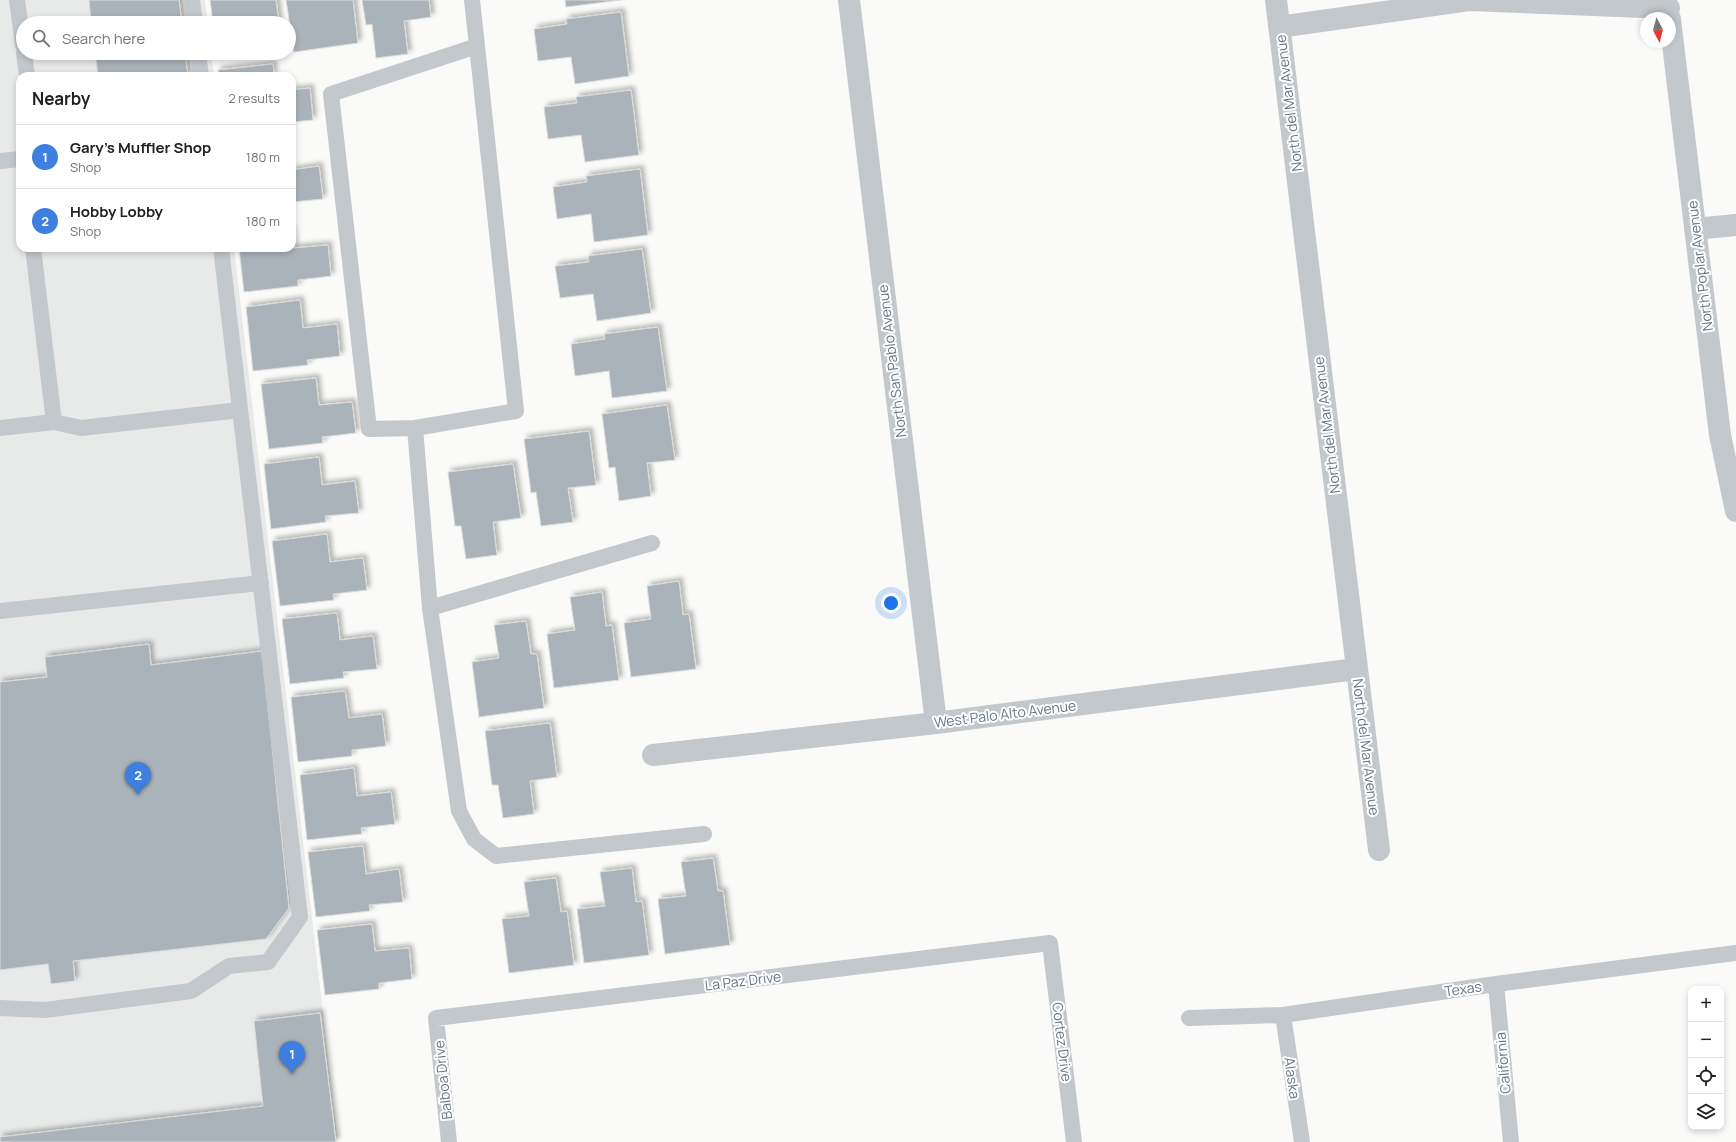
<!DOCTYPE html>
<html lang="en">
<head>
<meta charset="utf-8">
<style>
  body { margin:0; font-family:Manrope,sans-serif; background:#f2f2f2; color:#202124 }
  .controls { position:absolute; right:12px; bottom:12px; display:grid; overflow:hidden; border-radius:8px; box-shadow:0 2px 6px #0003 }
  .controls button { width:36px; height:36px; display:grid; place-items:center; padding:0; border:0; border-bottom:1px solid #e0e0e0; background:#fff; color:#202124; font:20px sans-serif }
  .compass { position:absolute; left:1640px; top:12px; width:36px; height:36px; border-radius:50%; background:#fff; box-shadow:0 2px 6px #0003; rotate:173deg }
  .you { position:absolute; left:891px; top:603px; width:14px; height:14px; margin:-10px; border:3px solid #fff; border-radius:50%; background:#1a73e8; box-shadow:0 0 0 6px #1a73e833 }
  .badge { display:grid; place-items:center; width:26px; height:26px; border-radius:50%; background:#2563eb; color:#fff; font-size:13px; font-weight:700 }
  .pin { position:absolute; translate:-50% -33px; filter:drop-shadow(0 1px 2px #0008) }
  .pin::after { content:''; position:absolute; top:21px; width:14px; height:12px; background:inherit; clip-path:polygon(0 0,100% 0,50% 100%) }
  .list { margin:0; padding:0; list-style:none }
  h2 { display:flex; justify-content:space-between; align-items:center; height:52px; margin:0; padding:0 16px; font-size:17px }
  h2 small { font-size:13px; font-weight:400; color:#757577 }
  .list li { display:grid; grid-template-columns:26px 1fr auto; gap:12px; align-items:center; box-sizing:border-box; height:64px; padding:0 16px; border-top:1px solid #e0e0e0 }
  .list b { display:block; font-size:15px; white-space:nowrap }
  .list p { margin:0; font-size:13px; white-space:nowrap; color:#757577 }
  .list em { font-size:13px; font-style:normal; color:#757577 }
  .icon { flex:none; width:22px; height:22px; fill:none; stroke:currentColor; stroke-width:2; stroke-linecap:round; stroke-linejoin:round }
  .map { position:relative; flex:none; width:1736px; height:1142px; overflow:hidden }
  .search { position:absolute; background:#fff; box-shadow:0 2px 6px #0003; left:16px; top:16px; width:280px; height:44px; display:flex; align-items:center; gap:10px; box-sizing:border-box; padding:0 14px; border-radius:22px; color:#757577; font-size:15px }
  .panel { position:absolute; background:#fff; box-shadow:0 2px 6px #0003; left:16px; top:72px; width:280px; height:180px; border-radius:12px }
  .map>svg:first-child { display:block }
</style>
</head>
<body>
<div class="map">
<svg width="1736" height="1142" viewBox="0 0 1736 1142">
  <defs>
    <filter id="shadow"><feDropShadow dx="3.5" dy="-3.5" stdDeviation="2" flood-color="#0004"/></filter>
  </defs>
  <rect width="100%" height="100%" fill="#fafaf8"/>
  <!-- built -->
  <path fill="#e8e9e9" d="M0,0H205L208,23H23V53H211L214,76H20V248H234L338,1142H0Z"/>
  <!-- building -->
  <path fill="#aab3b9" stroke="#dcdcda" filter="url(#shadow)" d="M89,0H179L182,23H91Z
    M210,0H276L279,23H213Z
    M286,0H353L358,43L294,52Z
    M362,0H429L431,17L404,21L408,54L376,58L372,24L366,25Z
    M565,0H621L566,7Z
    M621,12L629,76L575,84L571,57L538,61L534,29L567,24L566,19Z
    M95,53H185L188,76H98Z
    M273,64L274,76H219L218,70Z
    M310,88L313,120L292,122V90Z
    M631,90L639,155L585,162L581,135L548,139L544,107L577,103L576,97Z
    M319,166L323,199L292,202V170Z
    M640,169L648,235L594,242L591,214L557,219L553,187L587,182L586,176Z
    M292,229L294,248L328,245L331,276L298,280V286L244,292L239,248H292Z
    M642,249L651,313L597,321L593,294L560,298L555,266L589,262L588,256Z
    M300,300L303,328L337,324L340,356L307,360L308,365L253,371L246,307Z
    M658,327L667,391L612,398L609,371L575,376L571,344L605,339L604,334Z
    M316,378L319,405L352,402L356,433L322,437L323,443L269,449L261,384Z
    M667,405L675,460L647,463L651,496L619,501L615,467L609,468L602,414Z
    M589,431L596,485L568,488L573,522L541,526L536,492L531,493L524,439Z
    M319,457L322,485L355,481L359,513L325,516L326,522L271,529L264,464Z
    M513,464L521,518L493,522L497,555L466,559L461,526H455L448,472Z
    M327,534L330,562L363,558L367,590L333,594L334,600L280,606L272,541Z
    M679,581L683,615L689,614L696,669L631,677L624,623L651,619L647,586Z
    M602,592L606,626L612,625L619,680L554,688L547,634L575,630L570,597Z
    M337,613L340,640L373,636L377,669L343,672L344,678L290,684L282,619Z
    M526,621L531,654H537L544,708L479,717L472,662L499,658L494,625Z
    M149,644L151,665L262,651L289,908L266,939L73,961L75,981L51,984L48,964L0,970V682L47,677L45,657Z
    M345,691L349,718L382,714L386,746L352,750V756L298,762L291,697Z
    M550,723L557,777L530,781L534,814L503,818L498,785H492L485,731Z
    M354,768L357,796L391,792L395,824L361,828L362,834L307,840L300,775Z
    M363,846L366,874L399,869L403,902L369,905L370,911L316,917L308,852Z
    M713,858L718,891H723L730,945L665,954L658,899L686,896L681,862Z
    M632,868L636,902L642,901L649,955L584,963L577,909L605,906L600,872Z
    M556,878L561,912L567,911L574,965L509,973L502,919L529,916L524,882Z
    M372,924L375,951L409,948L412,979L379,983V989L325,995L317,930Z
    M320,1013L336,1142H0V1137L263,1106L254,1021Z"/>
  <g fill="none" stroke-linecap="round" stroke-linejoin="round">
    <!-- service -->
    <path stroke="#c3c8cc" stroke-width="16" d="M17,0L23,45
      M192,0L195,23
      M472,0L477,46L516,411L415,428L369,429L331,94L477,46
      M24,53L27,76
      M198,53L201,76
      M0,161L20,159
      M54,422L81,428L240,410
      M0,428L54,422L33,248
      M415,428L430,608L459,811L474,839L496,856L704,834
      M430,608L652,543
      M0,611L261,583
      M1496,984L1511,1142
      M0,1008L45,1010L191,991L229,966L268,962L300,917L221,248
      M1283,1015L1302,1142
      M1189,1018L1283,1015L1496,984L1736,953
      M449,1142L436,1018L1050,943L1074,1142"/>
    <!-- minor -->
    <path stroke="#c3c8cc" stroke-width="22" d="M849,0L936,723
      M1276,0L1379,850
      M1670,19L1720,435L1736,511
      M1279,27L1469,0L1669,8
      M1695,229L1736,225
      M653,755L936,723L1356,669"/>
  </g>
  <g text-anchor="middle" stroke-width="4" stroke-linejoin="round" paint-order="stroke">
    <!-- street labels -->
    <g font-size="14" fill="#657683" stroke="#fff">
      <text transform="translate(1289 103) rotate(-97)" y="5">North del Mar Avenue</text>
      <text transform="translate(1700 266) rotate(-97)" y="5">North Poplar Avenue</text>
      <text transform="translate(892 361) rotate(-97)" y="5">North San Pablo Avenue</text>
      <text transform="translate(1327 425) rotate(-97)" y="5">North del Mar Avenue</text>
      <text transform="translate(1005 714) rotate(-7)" y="5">West Palo Alto Avenue</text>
      <text transform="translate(1366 747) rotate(83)" y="5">North del Mar Avenue</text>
      <text transform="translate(743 981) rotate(-7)" y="5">La Paz Drive</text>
      <text transform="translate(1463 989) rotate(-8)" y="5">Texas</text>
      <text transform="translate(1062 1042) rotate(83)" y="5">Cortez Drive</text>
      <text transform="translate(1503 1063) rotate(-95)" y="5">California</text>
      <text transform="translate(1292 1078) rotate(82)" y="5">Alaska</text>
      <text transform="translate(443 1080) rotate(-96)" y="5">Balboa Drive</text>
    </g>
  </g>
</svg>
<div class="controls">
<button>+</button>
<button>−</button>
<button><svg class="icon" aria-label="locate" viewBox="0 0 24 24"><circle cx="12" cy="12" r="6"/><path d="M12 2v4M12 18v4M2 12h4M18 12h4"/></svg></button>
<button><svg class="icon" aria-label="layers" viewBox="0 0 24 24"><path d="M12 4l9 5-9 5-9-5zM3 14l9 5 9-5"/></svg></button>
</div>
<svg class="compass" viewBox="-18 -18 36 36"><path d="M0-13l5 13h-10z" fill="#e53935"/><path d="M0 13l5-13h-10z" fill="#757577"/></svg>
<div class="you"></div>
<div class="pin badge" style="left:292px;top:1074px;background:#3f7fe0">1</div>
<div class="pin badge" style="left:138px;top:795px;background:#3f7fe0">2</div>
<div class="search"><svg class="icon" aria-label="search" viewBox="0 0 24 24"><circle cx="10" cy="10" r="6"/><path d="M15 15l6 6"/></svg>Search here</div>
<section class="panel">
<h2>Nearby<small>2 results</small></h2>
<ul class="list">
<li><span class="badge" style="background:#3f7fe0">1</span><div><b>Gary's Muffler Shop</b><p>Shop</p></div><em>180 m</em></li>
<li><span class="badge" style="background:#3f7fe0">2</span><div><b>Hobby Lobby</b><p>Shop</p></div><em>180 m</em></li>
</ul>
</section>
</div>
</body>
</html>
